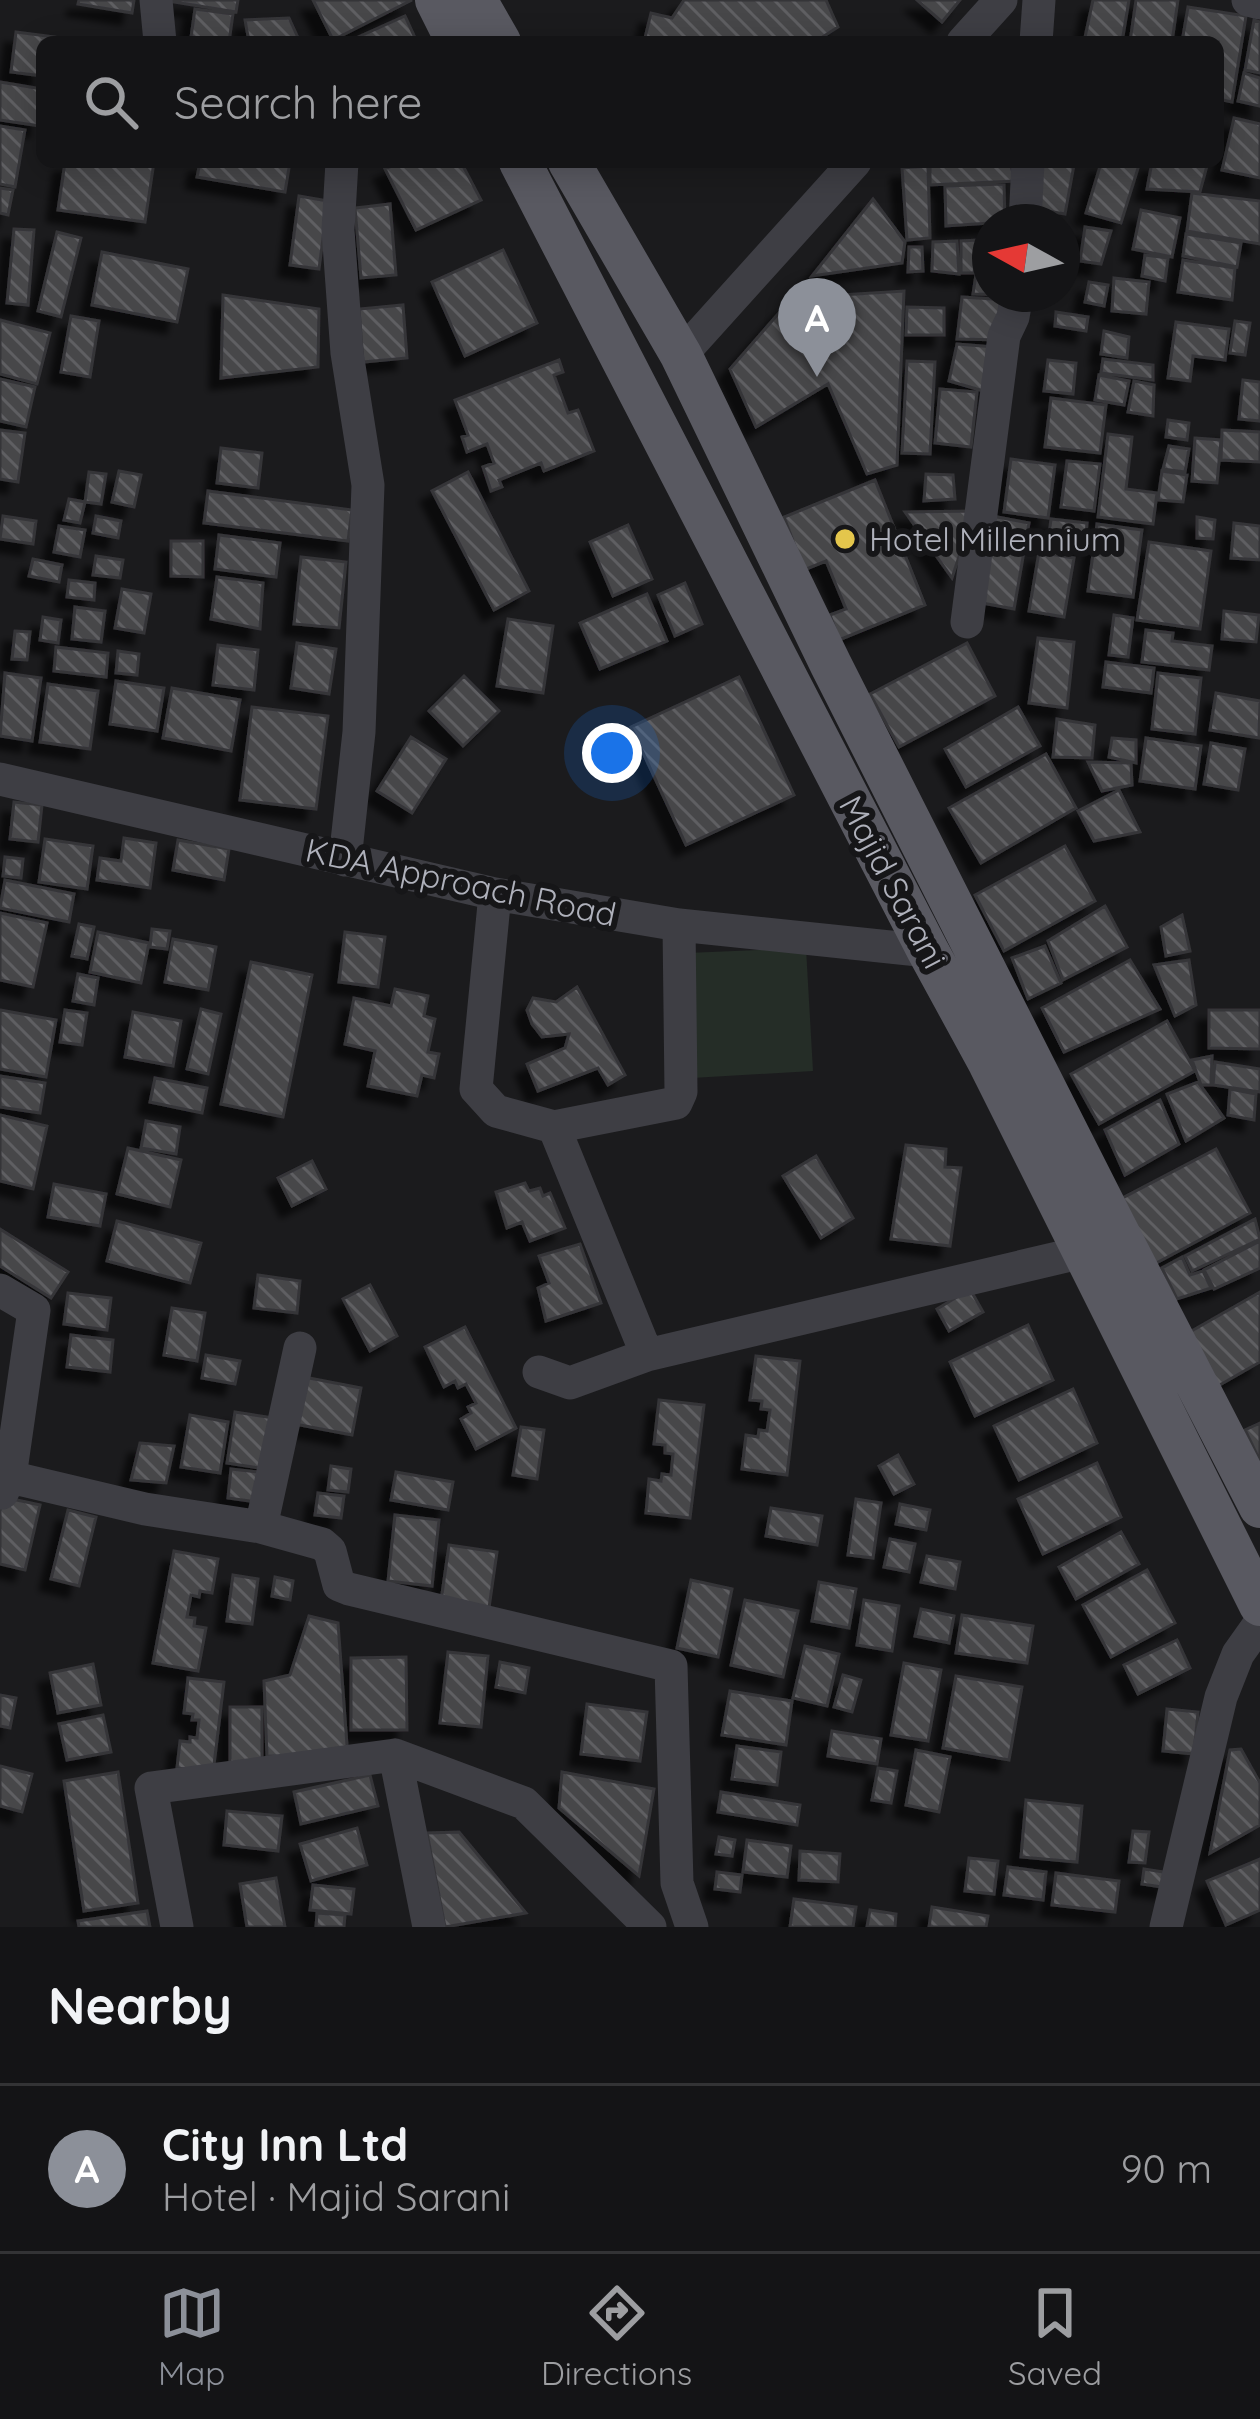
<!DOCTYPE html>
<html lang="en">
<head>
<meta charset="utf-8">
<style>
  body { margin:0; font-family:Quicksand,sans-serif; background:#212123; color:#f1f3f6 }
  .compass { position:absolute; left:972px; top:204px; width:108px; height:108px; border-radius:50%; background:#141416; box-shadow:0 6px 30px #0003; rotate:278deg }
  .you { position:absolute; left:612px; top:753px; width:42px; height:42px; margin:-30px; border:9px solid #fff; border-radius:50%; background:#1a73e8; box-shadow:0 0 0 18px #1a73e833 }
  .badge { display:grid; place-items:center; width:78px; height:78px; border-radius:50%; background:#8c9099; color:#fff; font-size:39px; font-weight:700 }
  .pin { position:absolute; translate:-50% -99px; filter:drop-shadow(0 3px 6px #0008) }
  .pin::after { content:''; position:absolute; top:63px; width:42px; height:36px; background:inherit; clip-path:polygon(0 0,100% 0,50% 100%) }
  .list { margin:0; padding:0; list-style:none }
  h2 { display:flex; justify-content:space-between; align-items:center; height:156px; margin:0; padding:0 48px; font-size:51px }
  h2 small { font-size:39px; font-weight:400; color:#9d9ea1 }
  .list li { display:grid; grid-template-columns:78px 1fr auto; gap:36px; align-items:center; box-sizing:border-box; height:168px; padding:0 48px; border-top:3px solid #333335 }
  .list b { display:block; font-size:45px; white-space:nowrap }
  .list p { margin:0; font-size:39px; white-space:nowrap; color:#9d9ea1 }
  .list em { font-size:39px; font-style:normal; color:#9d9ea1 }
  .icon { flex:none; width:66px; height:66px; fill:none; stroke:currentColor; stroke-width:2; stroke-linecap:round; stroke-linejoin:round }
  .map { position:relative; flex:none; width:1260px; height:1927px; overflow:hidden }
  .search { position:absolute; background:#141416; box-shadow:0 6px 30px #0003; left:36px; right:36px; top:36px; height:132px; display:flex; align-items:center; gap:30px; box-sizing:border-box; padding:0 42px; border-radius:18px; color:#9d9ea1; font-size:45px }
  .sheet { height:324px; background:#141416 }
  nav { display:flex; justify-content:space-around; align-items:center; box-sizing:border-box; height:168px; border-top:3px solid #333335; background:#141416; font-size:33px; color:#9d9ea1 }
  nav a { display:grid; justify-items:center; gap:6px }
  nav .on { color:#8c9099 }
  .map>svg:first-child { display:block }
</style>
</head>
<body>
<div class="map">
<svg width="1260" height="1927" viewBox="0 0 1260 1927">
  <defs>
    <pattern id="building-back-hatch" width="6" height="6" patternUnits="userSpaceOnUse" patternTransform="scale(3)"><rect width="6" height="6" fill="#46464a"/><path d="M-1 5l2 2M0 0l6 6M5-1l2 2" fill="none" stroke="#5e5e62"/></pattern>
    <filter id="shadow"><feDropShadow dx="-11" dy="11" stdDeviation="3" flood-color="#0009"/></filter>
  </defs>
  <rect width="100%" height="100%" fill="#1b1b1d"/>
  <!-- park -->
  <path fill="#252d27" d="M806,948L813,1071L692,1078L687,953Z"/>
  <!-- building -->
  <path fill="url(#building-back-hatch)" stroke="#363539" stroke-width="3" filter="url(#shadow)" d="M79,0H134L132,13L78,4Z
    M162,0H238L236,12Z
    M313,0H412L333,40Z
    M684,0H826L838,27L821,38V42H644L651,13L672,18Z
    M917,0H960L942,22Z
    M1093,0H1129L1122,42H1084Z
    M1136,0H1178L1172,42H1130Z
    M1188,7L1246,16L1232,102L1218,99V42H1182Z
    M195,9L233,14L229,42L191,37Z
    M405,16L417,42H347Z
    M289,18L300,42H249L245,20Z
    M1254,20L1260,22V73L1245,70Z
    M16,32L55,37V42H42V76L11,72Z
    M1244,73L1260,78V106L1238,101Z
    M0,82L42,89L40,126L0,120Z
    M1234,118L1260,124V178L1222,170Z
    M0,126L25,130L15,187L0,184Z
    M65,162H154L145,222L58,210Z
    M200,162H290L285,192L197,177Z
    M401,162H461L481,200L416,230L385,169Z
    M930,162H1010L1015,181L930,185Z
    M1040,162L1074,165L1065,214L1035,209Z
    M1152,162H1208L1200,192L1147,189Z
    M1101,163L1139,165L1121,223L1086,213Z
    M928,166L930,238L907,240L902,168Z
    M1004,184L1005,222L946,226L945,186Z
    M0,188L13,190L8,215L0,213Z
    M1192,193L1260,201V244L1187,231Z
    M299,196L328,201L319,269L290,265Z
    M873,199L905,242L902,263L812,276Z
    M390,204L396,275L361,278L355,208Z
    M1141,210L1180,218L1172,257L1133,249Z
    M1085,227L1111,231L1101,264L1080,261Z
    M14,229L34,230L28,305L7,303Z
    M57,232L81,238L61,317L38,311Z
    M1186,234L1241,243L1237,267L1183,256Z
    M978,240L974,273H961V241Z
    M957,241L959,274L932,271L933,242Z
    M981,242H990V294L1014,295L973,294Z
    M909,247H922L923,271L908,272Z
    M503,250L537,323L465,356L432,282Z
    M102,252L188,269L177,322L92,305Z
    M1145,255L1168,258L1165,281L1142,276Z
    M1183,260L1235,268L1232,300L1178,292Z
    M1114,278L1149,282L1146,314L1112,311Z
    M1089,282L1108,285L1104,306L1085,302Z
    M904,291L897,465L867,474L828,384L756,427L730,369L785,306L808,297Z
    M223,295L319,309L318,367L221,378Z
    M962,297L1009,300L1001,340L957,339Z
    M403,305L407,358L363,362L359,309Z
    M907,307L944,308V335H906Z
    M1056,312L1088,317L1086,331L1055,326Z
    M71,316L99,321L90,377L61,372Z
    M0,320L50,333L37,384L0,374Z
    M1235,321L1250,323L1245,355L1230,353Z
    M1176,322L1229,329L1225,360L1193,356L1190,381L1168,378Z
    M1104,331L1129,337L1127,358L1101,354Z
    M957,344L995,347L987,392L949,381Z
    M1103,359L1153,365V380L1101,373Z
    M559,360L563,372L554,375L568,413L578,410L594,451L544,471L541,463L499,480L502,487L491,491L483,467L494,463L487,444L467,452L462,437L468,435L455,400Z
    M1048,360L1076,363L1073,394L1044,391Z
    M907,361L935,362L930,454L902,453Z
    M1099,375L1129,381L1124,405L1095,400Z
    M0,379L35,387L26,427L0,421Z
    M1243,380L1260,382V421L1239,419Z
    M1134,381L1154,385L1153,416L1128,412Z
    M940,389L977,392L971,447L935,443Z
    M1051,398L1106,405L1100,453L1045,447Z
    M1168,420L1189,423L1187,440L1166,437Z
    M0,430L25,433L18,482L0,479Z
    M1222,430L1260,432V462L1221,460Z
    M1108,434L1132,437L1126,489L1157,493L1153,524L1098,517Z
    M1195,438L1221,440L1217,483L1192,481Z
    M1169,446L1189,449L1185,472L1163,469Z
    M221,448L262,453L258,488L217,483Z
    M1011,459L1055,465L1048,518L1004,512Z
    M1067,461L1100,464L1094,511L1061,507Z
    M119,471L141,475L134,507L112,502Z
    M1162,471L1187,475L1183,502L1158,500Z
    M89,472L106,474L101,504L85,502Z
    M468,472L529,591L494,610L432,491Z
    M926,474L953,475L955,499L924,501Z
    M875,480L925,605L839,640L830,615L846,609L826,561L804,570L784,517Z
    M208,491L352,510L348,541L204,523Z
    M69,499L85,502L80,523L64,520Z
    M974,511L952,578L905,512Z
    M3,516L36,521L33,544L0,539Z
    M96,516L121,521L118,538L93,533Z
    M992,516L1029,523L1014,609L977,602Z
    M1197,517L1215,520L1213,539L1197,538Z
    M1051,519L1087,523L1085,547L1048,543Z
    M1234,523L1260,526V560L1231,558Z
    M1097,524L1142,530L1133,597L1088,591Z
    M628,525L652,579L613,596L590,542Z
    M59,526L85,530L80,557L54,552Z
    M219,535L280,543L276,577L215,569Z
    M171,541H203V577L171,576Z
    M1149,542L1211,551L1200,629L1137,620Z
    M1039,552L1074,558L1064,617L1029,611Z
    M96,556L123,560L120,578L93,575Z
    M301,557L346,562L339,628L294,624Z
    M33,559L62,565L59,582L29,576Z
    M217,577L263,583L260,629L211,619Z
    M69,580L95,583L94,600L67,597Z
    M685,583L702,624L675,636L658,595Z
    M122,589L151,594L144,633L115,628Z
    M647,594L667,641L600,669L580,623Z
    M75,607L105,611L101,642L72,639Z
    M1224,611L1259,615L1256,642L1222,639Z
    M1114,615L1133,618L1128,657L1109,655Z
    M43,617L61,620L58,643L40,640Z
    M508,619L553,626L543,693L497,686Z
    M1146,630L1173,633L1172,641L1212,646L1209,670L1142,662Z
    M15,631L30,632L27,660L12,659Z
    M1038,638L1074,642L1067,708L1029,703Z
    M297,643L336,649L329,694L291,688Z
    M967,643L995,696L899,747L870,694Z
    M218,645L258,650L254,690L213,685Z
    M56,647L108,653L106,677L54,671Z
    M118,651L139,654L137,675L116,673Z
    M1106,662L1154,668L1151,693L1103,687Z
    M5,673L41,678L32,741L0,736Z
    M1158,673L1201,678L1195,734L1152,729Z
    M464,676L499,711L463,746L429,711Z
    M739,677L794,795L686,845L631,727Z
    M116,681L164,688L157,731L110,724Z
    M48,684L98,691L90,749L40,742Z
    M172,688L240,700L231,751L163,738Z
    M1216,693L1260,701L1259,738L1210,730Z
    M252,707L328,716L316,809L240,800Z
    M1018,707L1040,746L966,787L945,749Z
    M1057,719L1095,725L1092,758L1053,757Z
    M411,737L446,759L412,813L377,791Z
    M1112,738L1136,740V763L1109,757Z
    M1146,738L1201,746L1195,789L1140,781Z
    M1211,743L1245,749L1238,790L1204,784Z
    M1046,754L1076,808L981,863L949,808Z
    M1088,762L1131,763L1132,785L1102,791Z
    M1119,790L1140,832L1094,841L1078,811Z
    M14,802L42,805L38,842L10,839Z
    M124,838L156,843L150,888L97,880L100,858L121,861Z
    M45,839L93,846L87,889L39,882Z
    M178,840L229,849L224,880L173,870Z
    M1065,846L1095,901L1004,951L975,895Z
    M5,857L23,859L21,878L3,876Z
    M5,880L74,894L69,922L0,908Z
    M1105,906L1127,947L1063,980L1048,941Z
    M0,913L47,923L33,987L0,980Z
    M1182,915L1190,951L1166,956L1161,927Z
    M79,924L94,927L87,959L72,956Z
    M152,929L170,931L167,949L150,947Z
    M98,932L149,943L141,983L90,972Z
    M345,932L385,937L378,987L339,982Z
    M173,939L216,947L208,990L165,982Z
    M1045,946L1061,983L1028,999L1012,958Z
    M1130,960L1160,1009L1064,1052L1042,1008Z
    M1189,960L1196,1005L1175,1016L1154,965Z
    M251,962L312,975L283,1117L221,1104Z
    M78,974L98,978L94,1005L73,1001Z
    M577,987L625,1075L608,1085L598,1068L538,1091L527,1064L565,1048L569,1034L542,1037L532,1024L527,1010L533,998L556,1002Z
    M395,989L428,996L424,1016L435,1019L428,1052L439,1054L434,1078L422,1075L417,1096L368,1086L375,1051L345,1044L354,998L391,1006Z
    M201,1009L221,1014L208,1074L187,1069Z
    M0,1010L56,1020L46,1077L0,1069Z
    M65,1010L87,1013L82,1045L60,1042Z
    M1209,1010H1260V1049L1209,1048Z
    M133,1012L181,1021L173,1066L125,1057Z
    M1167,1021L1195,1071L1099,1124L1071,1074Z
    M1212,1056L1211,1085H1201L1192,1060Z
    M1215,1062L1260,1069V1092L1213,1085Z
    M0,1076L45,1083L40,1113L0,1107Z
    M155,1078L207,1088L202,1113L150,1102Z
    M1198,1082L1224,1118L1186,1141L1167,1094Z
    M1230,1089L1256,1094L1254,1120L1228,1115Z
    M1160,1100L1179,1144L1125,1175L1105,1130Z
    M0,1115L47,1126L33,1189L0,1181Z
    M146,1121L180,1127L176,1154L141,1148Z
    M906,1145L946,1149L945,1167L961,1168L950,1246L891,1239Z
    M128,1148L181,1160L170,1207L117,1194Z
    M1216,1149L1250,1213L1147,1268L1113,1203Z
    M816,1156L853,1218L821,1238L783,1176Z
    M312,1161L326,1189L292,1206L278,1178Z
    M525,1183L529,1191L540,1188L543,1196L550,1193L565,1228L530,1241L522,1222L507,1228L496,1192Z
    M54,1184L106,1194L100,1226L48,1217Z
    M1255,1219L1260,1239L1192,1271L1185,1256Z
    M117,1221L201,1243L190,1283L107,1261Z
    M0,1229L68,1272L51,1298L0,1266Z
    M1260,1241V1268L1214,1289L1204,1270Z
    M580,1244L601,1303L546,1321L538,1288L549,1283L539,1256Z
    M1182,1257L1190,1275L1203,1271L1211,1288L1177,1299L1162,1268Z
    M258,1275L300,1281L297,1313L254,1308Z
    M370,1285L397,1336L370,1351L343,1299Z
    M970,1289L983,1312L949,1331L937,1309Z
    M1260,1292V1362L1218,1386L1188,1333Z
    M68,1293L111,1298L107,1330L64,1324Z
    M172,1308L205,1313L197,1361L164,1355Z
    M1028,1325L1053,1380L975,1416L950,1362Z
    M465,1327L516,1428L476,1449L461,1419L471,1413L468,1407L476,1403L466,1384L458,1388L455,1381L444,1387L425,1347Z
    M71,1335L113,1340L110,1372L67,1367Z
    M206,1355L240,1361L235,1384L202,1378Z
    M756,1356L800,1361L787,1475L742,1469L746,1435L758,1437L759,1430L767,1431L770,1410L761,1409L762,1401L750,1400Z
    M304,1377L361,1388L352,1435L295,1424Z
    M1073,1389L1097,1443L1019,1480L994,1426Z
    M659,1400L704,1405L690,1518L646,1513L649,1479L661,1481L662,1474L671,1475L673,1454L665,1453V1445L654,1444Z
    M235,1412L280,1419L272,1470L227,1463Z
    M190,1415L228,1422L220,1473L181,1467Z
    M1260,1423V1461L1245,1430Z
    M521,1427L544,1430L537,1479L513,1475Z
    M140,1443L174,1446L166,1483L131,1480Z
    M898,1455L914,1484L894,1494L879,1466Z
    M1097,1463L1121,1517L1043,1554L1018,1499Z
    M331,1466L351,1469L348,1492L328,1490Z
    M231,1469L267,1473L264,1503L228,1498Z
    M396,1472L453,1482L448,1510L391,1500Z
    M318,1493L344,1496L341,1518L315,1515Z
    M3,1497L40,1505L25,1570L0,1564V1511Z
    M856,1499L881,1503L873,1558L848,1555Z
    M900,1504L930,1510L926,1530L896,1524Z
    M771,1508L822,1516L817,1545L766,1536Z
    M68,1510L96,1517L79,1586L51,1579Z
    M395,1515L439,1520L432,1586L388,1581Z
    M1121,1532L1139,1564L1076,1599L1059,1567Z
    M890,1539L915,1544L909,1572L884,1567Z
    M449,1545L497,1552L489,1608L441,1601Z
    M174,1551L218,1559L212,1593L200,1591L199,1597L191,1595L187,1617L195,1618L194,1626L206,1628L198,1671L153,1663Z
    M927,1556L960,1562L955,1589L921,1582Z
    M1147,1570L1175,1623L1111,1657L1083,1605Z
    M233,1575L258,1579L252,1624L227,1621Z
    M275,1577L293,1581L290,1600L272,1596Z
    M691,1580L732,1589L718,1657L677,1648Z
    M819,1582L856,1589L849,1628L812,1621Z
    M745,1600L798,1611L783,1677L731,1665Z
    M864,1600L899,1606L892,1651L857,1645Z
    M921,1609L954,1616L949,1643L915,1636Z
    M962,1615L1033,1626L1027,1663L956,1653Z
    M309,1616L338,1623L348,1759L267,1756L264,1681L290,1675Z
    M1177,1640L1190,1668L1138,1694L1124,1665Z
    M805,1646L839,1654L827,1706L793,1698Z
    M448,1652L488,1656L481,1727L440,1723Z
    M406,1657L407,1730H351V1658Z
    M500,1662L529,1668L525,1693L496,1687Z
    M904,1663L941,1670L928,1741L891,1735Z
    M93,1664L101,1705L58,1713L50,1673Z
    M843,1675L861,1680L852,1712L834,1707Z
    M956,1676L1022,1687L1009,1760L943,1748Z
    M188,1678L224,1682L213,1773L177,1768L180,1741L190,1742V1737L197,1738L199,1720H192L193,1714L184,1713Z
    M730,1691L792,1701L786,1745L722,1735Z
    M0,1695L16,1698L10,1728L0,1726Z
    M587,1704L647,1712L640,1761L581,1754Z
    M230,1707H262V1769H230Z
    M1167,1709L1198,1712L1194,1754L1163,1751Z
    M103,1715L111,1752L67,1760L59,1724Z
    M832,1731L881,1739L877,1764L828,1756Z
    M737,1746L781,1752L777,1785L732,1779Z
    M1241,1749L1260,1783V1825L1210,1853L1230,1750Z
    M916,1750L950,1757L939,1812L906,1805Z
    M0,1766L32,1774L22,1812L0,1806Z
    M878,1768L897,1771L891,1803L872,1800Z
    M118,1772L138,1903L84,1911L64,1781Z
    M562,1772L654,1789L639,1876L559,1808Z
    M370,1775L378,1806L301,1824L294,1792Z
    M721,1792L800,1805L797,1825L718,1812Z
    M1026,1800L1082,1806L1077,1862L1021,1857Z
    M227,1811L282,1816L278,1851L224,1845Z
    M357,1828L367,1865L311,1881L300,1844Z
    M1133,1831L1149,1832L1145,1863L1129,1862Z
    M459,1832L526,1913L445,1927L427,1833Z
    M719,1837L735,1840L732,1856L716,1854Z
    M747,1840L791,1846L787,1877L743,1872Z
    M800,1851L840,1854L838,1882L799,1880Z
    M969,1858L998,1861L994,1894L965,1891Z
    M1260,1859V1910L1226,1925L1207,1881Z
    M1008,1867L1046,1872L1043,1900L1004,1895Z
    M1144,1869L1170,1873L1168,1888L1142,1884Z
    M717,1872L742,1875L740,1892L715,1889Z
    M1056,1873L1119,1881L1115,1912L1052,1905Z
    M276,1878L285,1927H247L240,1884Z
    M313,1885L354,1889L351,1914L310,1910Z
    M794,1899L856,1907L853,1927H790Z
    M932,1907L988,1916L986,1927H929Z
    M870,1910L896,1914L895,1927H867Z
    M147,1911L150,1927H79L78,1921Z
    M317,1913L345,1915L344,1927H316Z"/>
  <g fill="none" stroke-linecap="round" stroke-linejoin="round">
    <!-- minor -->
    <path stroke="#3e3e44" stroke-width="33" d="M156,0L160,42
      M1248,0L1260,3
      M963,42L1001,0
      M1036,42L1039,0
      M342,162L338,230L347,353L368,485L359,732L345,860
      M1025,222L1028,162
      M681,355L855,162
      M967,622L1004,336L1013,317L1017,294
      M0,779L495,894L679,925L928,951
      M495,894L476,1089L496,1111L554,1127
      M679,925L681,1092L676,1103L554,1127L647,1355L1083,1252
      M0,1290L34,1310L10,1477L2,1493
      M539,1372L570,1383L647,1355
      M10,1477L145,1509L261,1527L322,1544L330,1551L339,1585L349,1589L671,1666L677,1883L692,1927
      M261,1527L300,1348
      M395,1755L429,1927
      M177,1927L151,1788L395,1755L524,1803L650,1927
      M1166,1927L1221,1697L1238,1654L1260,1623"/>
    <!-- major -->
    <path stroke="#595961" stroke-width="42" d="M436,0L457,42
      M476,0L500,42
      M520,162L928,951L989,1063L1260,1605
      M569,162L681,355L831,665L1116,1228L1260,1507"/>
  </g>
  <!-- markers -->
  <circle fill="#e4c64c" stroke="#161618" stroke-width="4.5" cx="845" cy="539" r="12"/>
  <g text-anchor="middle" stroke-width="12" stroke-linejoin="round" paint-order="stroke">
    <!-- poi labels -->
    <g font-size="33" fill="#afb1bb" stroke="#161618" text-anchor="start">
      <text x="869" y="551">Hotel Millennium</text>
    </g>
    <!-- street labels -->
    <g font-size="33" fill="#afb1bb" stroke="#161618">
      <text transform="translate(461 882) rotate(12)" y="12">KDA Approach Road</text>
      <text transform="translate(893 882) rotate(62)" y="12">Majid Sarani</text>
    </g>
  </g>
</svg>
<svg class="compass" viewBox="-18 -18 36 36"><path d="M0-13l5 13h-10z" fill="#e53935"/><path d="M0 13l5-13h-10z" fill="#9d9ea1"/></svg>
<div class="you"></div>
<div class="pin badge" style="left:817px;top:377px">A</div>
<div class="search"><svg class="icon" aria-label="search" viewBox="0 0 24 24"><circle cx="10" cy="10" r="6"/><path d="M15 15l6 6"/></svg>Search here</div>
</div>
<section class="sheet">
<h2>Nearby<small></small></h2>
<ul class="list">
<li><span class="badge">A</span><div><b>City Inn Ltd</b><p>Hotel · Majid Sarani</p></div><em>90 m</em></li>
</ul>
</section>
<nav>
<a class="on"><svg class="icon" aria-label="map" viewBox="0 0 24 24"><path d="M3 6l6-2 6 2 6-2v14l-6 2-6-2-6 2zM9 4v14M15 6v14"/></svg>Map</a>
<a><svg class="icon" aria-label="directions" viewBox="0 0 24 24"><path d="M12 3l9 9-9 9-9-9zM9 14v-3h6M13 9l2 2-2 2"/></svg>Directions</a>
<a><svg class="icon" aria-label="saved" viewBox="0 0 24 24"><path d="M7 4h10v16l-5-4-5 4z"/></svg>Saved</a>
</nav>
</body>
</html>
